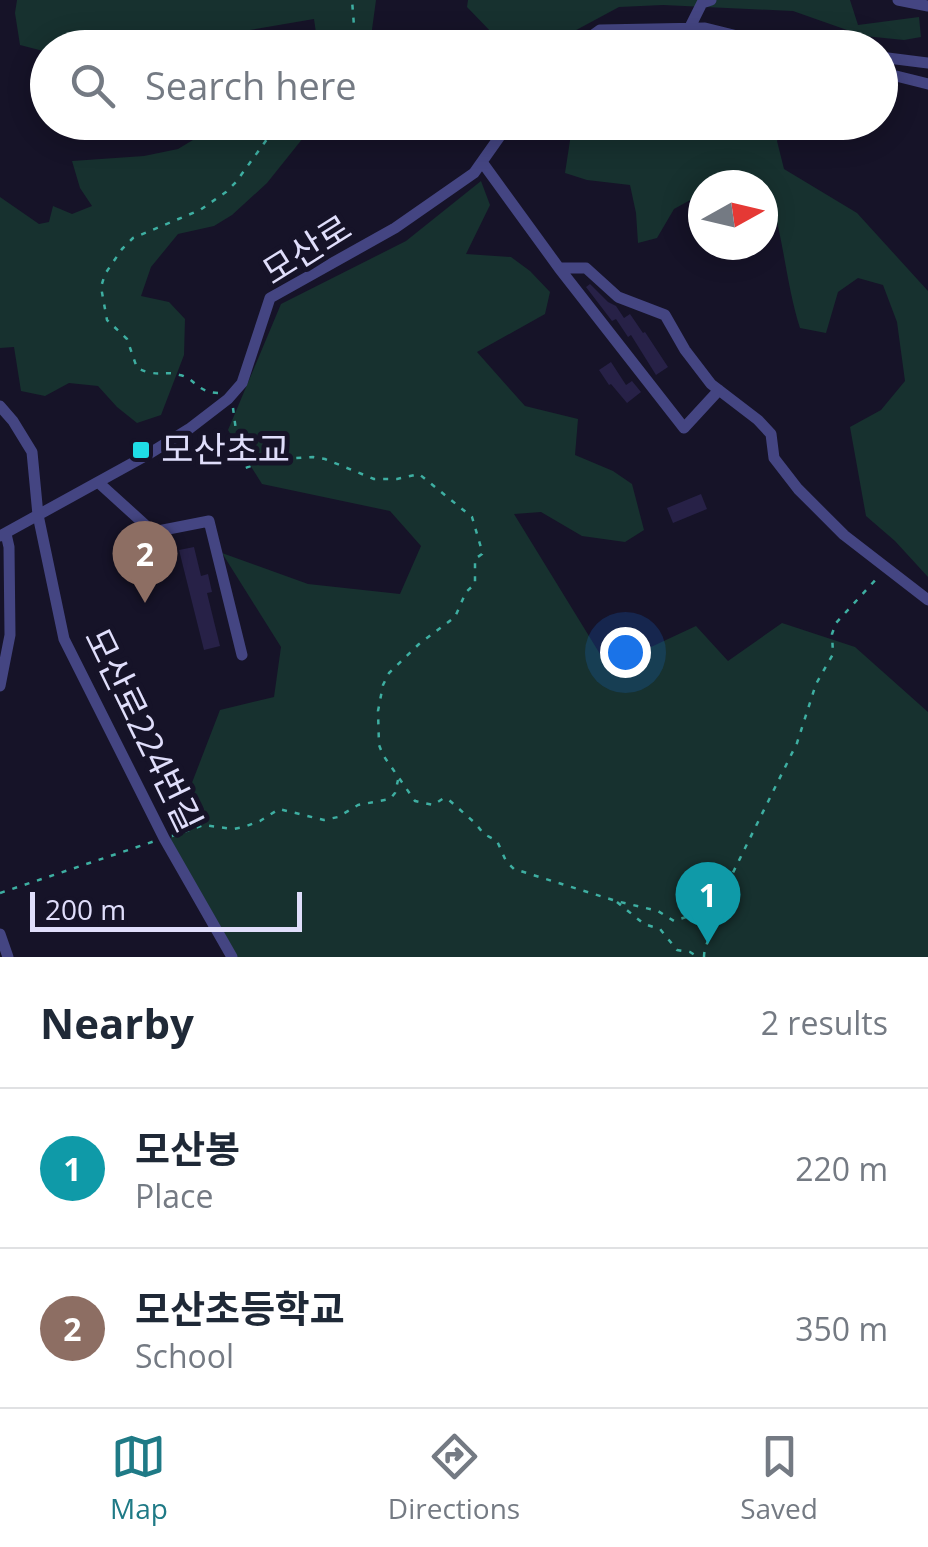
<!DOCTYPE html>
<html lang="en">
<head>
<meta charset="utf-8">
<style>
  body { margin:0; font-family:"Open Sans","Noto Sans KR",sans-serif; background:#f2f2f3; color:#1f2937 }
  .compass { position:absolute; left:688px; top:170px; width:90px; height:90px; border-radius:50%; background:#fff; box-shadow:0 5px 25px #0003; rotate:82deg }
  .scale { position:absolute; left:30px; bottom:25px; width:272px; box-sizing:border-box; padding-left:10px; border:5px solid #e0defb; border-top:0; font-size:28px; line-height:35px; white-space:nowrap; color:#e0defb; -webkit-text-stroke:8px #161328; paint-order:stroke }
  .you { position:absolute; left:625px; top:652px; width:35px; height:35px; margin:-25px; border:8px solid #fff; border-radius:50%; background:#1a73e8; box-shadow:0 0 0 15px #1a73e833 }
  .badge { display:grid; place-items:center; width:65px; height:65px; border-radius:50%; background:#1f7a86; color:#fff; font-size:32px; font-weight:700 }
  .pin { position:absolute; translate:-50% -82px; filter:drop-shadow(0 2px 5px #0008) }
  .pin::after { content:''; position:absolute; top:52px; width:35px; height:30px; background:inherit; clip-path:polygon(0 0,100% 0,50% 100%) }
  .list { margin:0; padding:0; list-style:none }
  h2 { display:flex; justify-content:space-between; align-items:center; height:130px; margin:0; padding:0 40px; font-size:42px }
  h2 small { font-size:32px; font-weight:400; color:#747a83 }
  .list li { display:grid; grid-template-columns:65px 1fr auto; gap:30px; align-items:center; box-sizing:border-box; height:160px; padding:0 40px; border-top:2px solid #e0e1e3 }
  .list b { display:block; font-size:38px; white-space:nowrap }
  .list p { margin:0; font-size:32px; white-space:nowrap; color:#747a83 }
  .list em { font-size:32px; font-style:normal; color:#747a83 }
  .icon { flex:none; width:55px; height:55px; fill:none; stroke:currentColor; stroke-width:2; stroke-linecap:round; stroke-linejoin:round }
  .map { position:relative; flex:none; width:928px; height:957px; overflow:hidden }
  .search { position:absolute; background:#fff; box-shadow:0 5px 25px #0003; left:30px; right:30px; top:30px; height:110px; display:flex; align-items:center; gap:25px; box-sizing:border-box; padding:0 35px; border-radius:55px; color:#747a83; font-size:38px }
  .sheet { height:450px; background:#fff }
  nav { display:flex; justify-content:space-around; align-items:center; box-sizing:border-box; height:140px; border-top:2px solid #e0e1e3; background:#fff; font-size:28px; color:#747a83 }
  nav a { display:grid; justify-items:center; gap:5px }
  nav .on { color:#1f7a86 }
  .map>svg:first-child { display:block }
</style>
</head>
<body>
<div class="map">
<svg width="928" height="957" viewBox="0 0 928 957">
  <rect width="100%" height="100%" fill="#161328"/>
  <!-- green -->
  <path fill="#17312f" d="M17,0H376L371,37L367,47H318L314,19L232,33L199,47H92L95,39L66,47L48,48L47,52L20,45L15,13Z
    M468,0H850L858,25L919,17L921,37L904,40L864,36L793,11L663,5L619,7L567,35L552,47H498L495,36L467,7Z
    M221,123H315L267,183L232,215L214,226L178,234L151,267L141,296L169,302L185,319L184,355L161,415L137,423L117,407L98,386L69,383L45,396L21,391L14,347L0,348V197L39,224L49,222L53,206L72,214L92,206L80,188L72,161L144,156L178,149Z
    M568,123H767L782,130L777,141L784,169L857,213L928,291V577L895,541L866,516L850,427L881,410L905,381L897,322L883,285L858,278L838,292L826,333L800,328C787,287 784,244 772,202L763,198V185H703V193L674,209L657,238L638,243L636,213L630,185L587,180L565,173L571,134Z
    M481,181L490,205L466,254L511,257L530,271L550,292L545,314L477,352L525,406L578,419L575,455L613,471L632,484L644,530L625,542L582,536L541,512L514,514L608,667L696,626L728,661L782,623L855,647L928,712V957H237L168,845L220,710L274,697L281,647L222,553L308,584L400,594L421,546L390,511L262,484L228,430L281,304L406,241Z"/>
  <!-- building -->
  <path fill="#272147" d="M590,284L608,302L616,306L624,318L630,314L643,333L645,332L668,367L656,375L631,335L628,337L616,319L612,321L586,287Z
    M611,362L626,385L632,381L641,392L627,403L611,384L609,385L599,370Z
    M701,494L707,509L673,523L667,508Z
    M194,547L201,576L208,574L212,592L207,593L220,646L204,650L179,550Z"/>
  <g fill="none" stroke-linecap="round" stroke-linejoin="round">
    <!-- path -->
    <path stroke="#3eafa2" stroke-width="2.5" stroke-dasharray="5 8" stroke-linecap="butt" d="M349,48L354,26L352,0
      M218,393C196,392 195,378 180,375C162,370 158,378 137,368L127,339L107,320L101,287L105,274L122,249L133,238L200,210L226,192L236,182L273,131L286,122
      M233,408L240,461L243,469L267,460L313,457L325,459L374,479H397L419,474L472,517L482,551V554L475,559V584L466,592L455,617L419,644L389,673L383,685L378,711L379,745L383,755L415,801L433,805L444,798L449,800L475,823L484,834L497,841L506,861L514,869L616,901L658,911L674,921L698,913H713
      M172,836L204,825L233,829L244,827L260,821L279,809L324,820L338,817L358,805L390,799L395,793L398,780
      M0,893L155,841
      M617,902L644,924L660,929L677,950L690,952L698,957
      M704,957C704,941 718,929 713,913L797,743L816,684L833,654L832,634L836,623L879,576"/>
    <!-- minor -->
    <path stroke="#444582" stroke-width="11" d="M898,0L928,6
      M689,29L702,3L711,0
      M575,48L600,30L705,28L785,48
      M880,57L928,63
      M880,72L928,84
      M482,162L559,268H586L618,297L665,315L685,350L711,384L758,420L771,434L774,458L798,489L844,535L928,600
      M559,268L684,428L719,390
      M0,406L13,421L32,452L38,515L64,639L164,838L232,957
      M99,483L153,532L209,521L242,655
      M0,536L147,455L189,429L228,399L242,383L270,298L395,228L474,173L510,122
      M0,686L10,635L9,547L6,534
      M0,934L8,957"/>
  </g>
  <!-- markers -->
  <rect fill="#1fdde6" stroke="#161328" stroke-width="4" x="131" y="440" width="20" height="20" rx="5"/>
  <g text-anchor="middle" stroke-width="10" stroke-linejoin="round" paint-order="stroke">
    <!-- street labels -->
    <g font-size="35" fill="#e0defb" stroke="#161328">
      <text transform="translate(307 250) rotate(-32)" y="12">모산로</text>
      <text transform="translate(143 730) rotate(64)" y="12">모산로224번길</text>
    </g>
    <!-- poi labels -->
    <g font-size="35" fill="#e0defb" stroke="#161328" text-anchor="start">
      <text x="161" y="462">모산초교</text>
    </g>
  </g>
</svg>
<svg class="compass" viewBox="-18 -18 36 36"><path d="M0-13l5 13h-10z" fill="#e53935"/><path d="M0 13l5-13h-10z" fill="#747a83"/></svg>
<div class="scale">200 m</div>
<div class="you"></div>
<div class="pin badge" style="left:708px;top:944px;background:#0f9aa8">1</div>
<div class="pin badge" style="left:145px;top:603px;background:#8d6e63">2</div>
<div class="search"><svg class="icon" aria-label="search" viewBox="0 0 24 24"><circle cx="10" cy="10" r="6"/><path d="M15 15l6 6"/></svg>Search here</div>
</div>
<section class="sheet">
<h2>Nearby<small>2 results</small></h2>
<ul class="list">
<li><span class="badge" style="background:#0f9aa8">1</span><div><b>모산봉</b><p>Place</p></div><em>220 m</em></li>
<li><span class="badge" style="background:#8d6e63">2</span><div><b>모산초등학교</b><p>School</p></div><em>350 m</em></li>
</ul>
</section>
<nav>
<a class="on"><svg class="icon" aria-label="map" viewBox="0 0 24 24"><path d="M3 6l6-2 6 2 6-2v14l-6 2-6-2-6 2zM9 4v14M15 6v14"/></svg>Map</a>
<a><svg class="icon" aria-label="directions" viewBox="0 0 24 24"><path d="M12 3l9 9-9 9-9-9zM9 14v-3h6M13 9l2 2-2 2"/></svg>Directions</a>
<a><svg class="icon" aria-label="saved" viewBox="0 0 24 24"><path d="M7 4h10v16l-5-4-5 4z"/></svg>Saved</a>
</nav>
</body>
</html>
